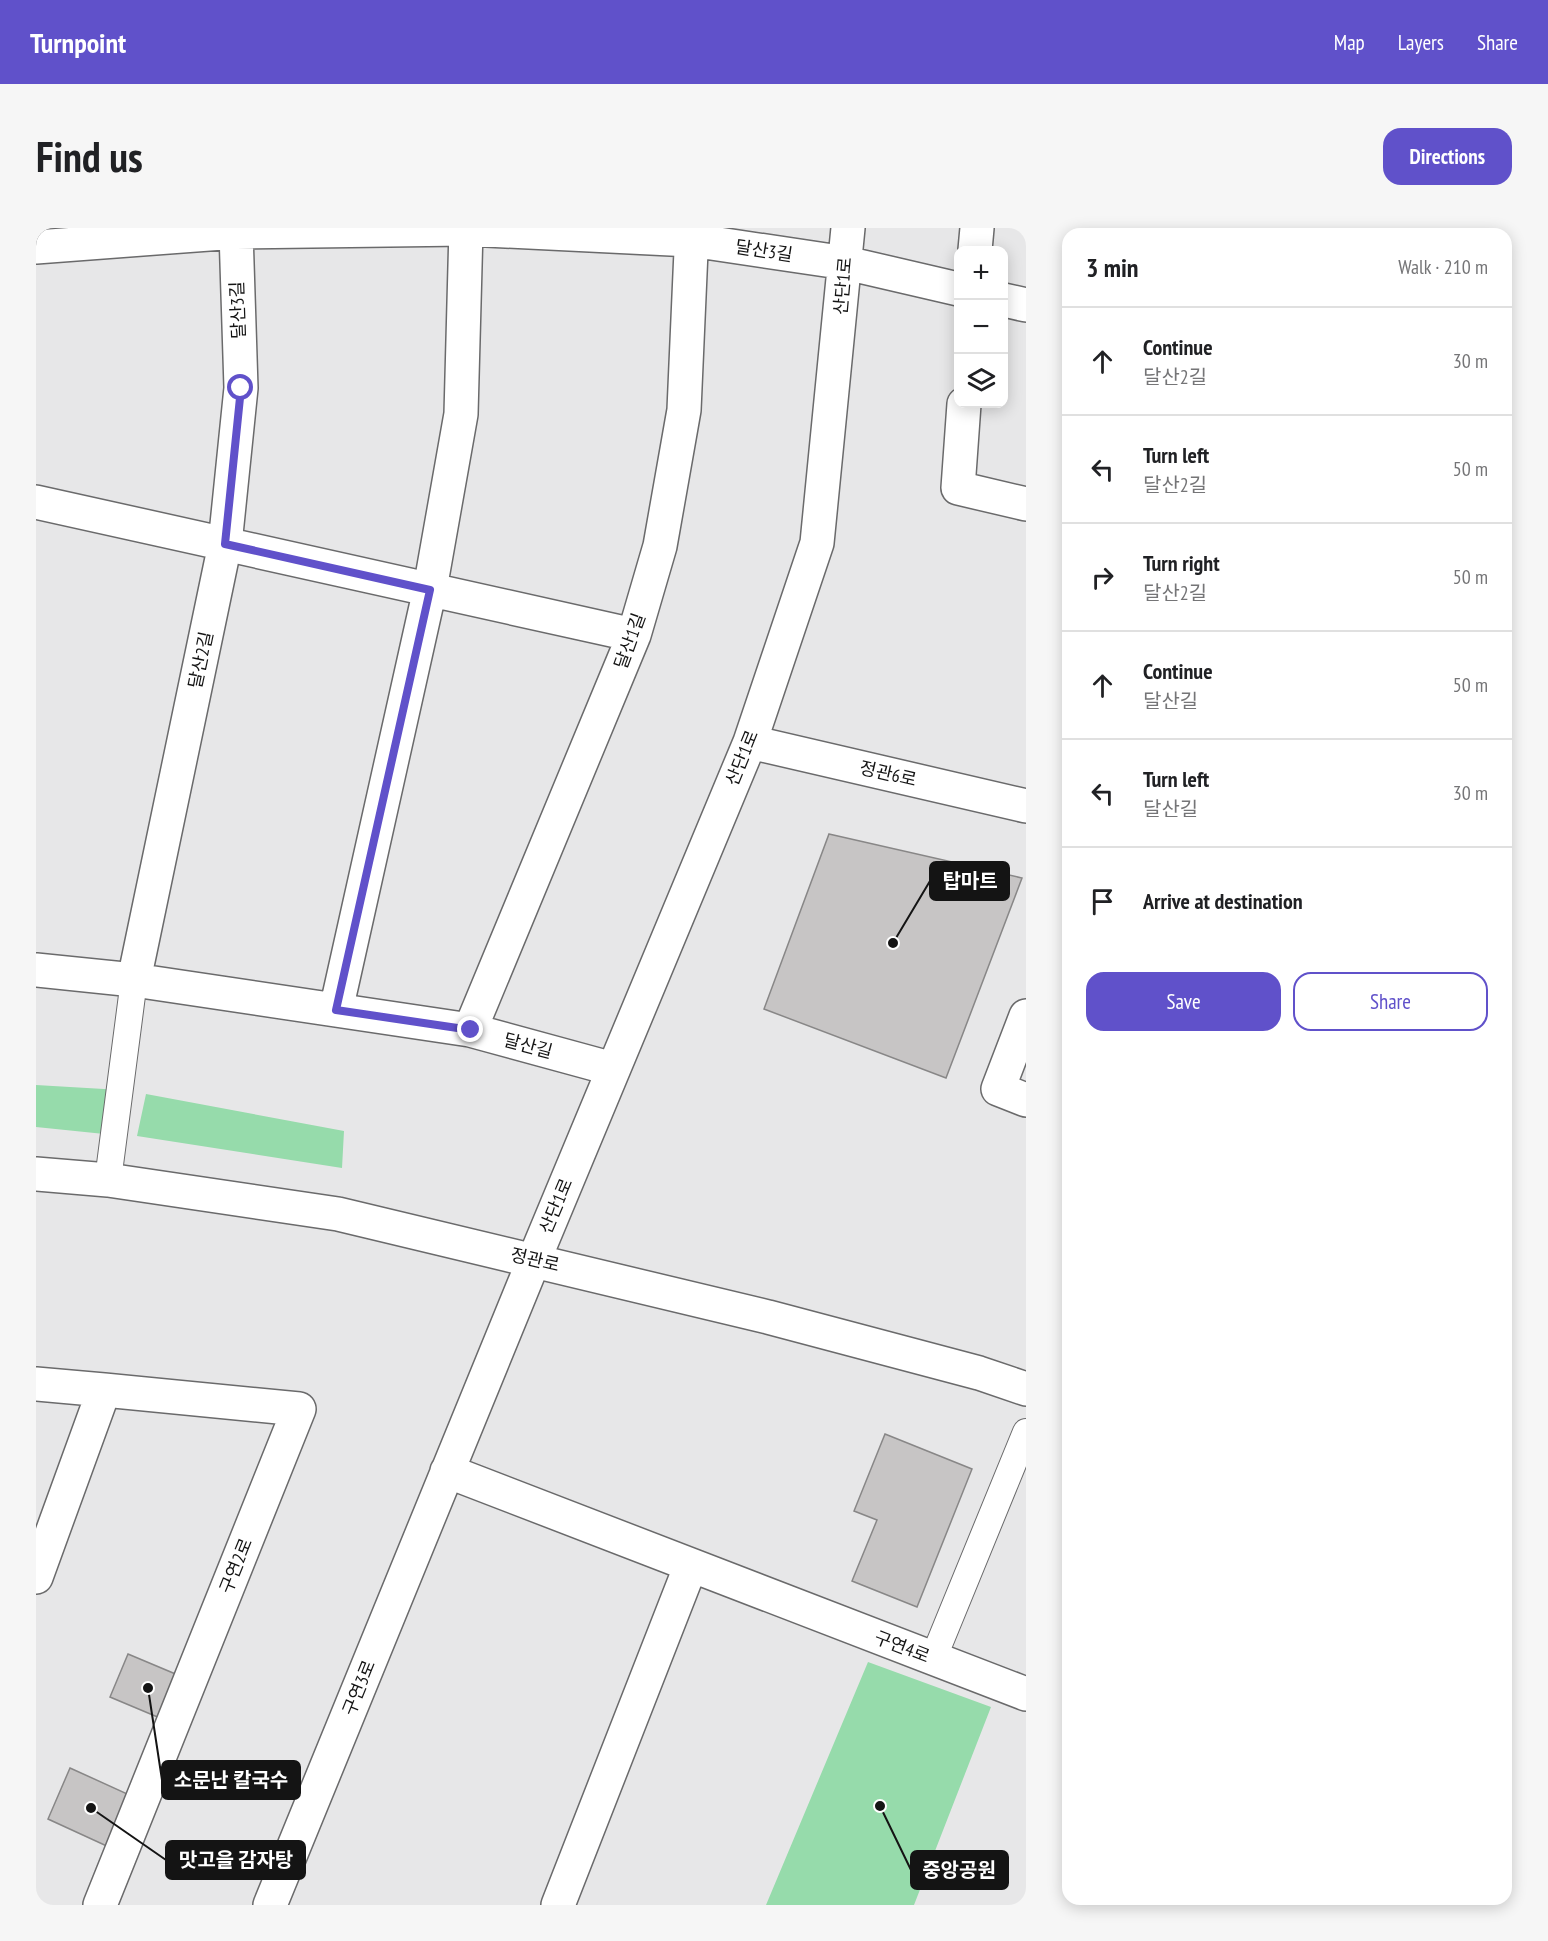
<!DOCTYPE html>
<html lang="en">
<head>
<meta charset="utf-8">
<style>
  body { margin:0; font-family:"PT Sans Narrow","Noto Sans KR",sans-serif; background:#f6f6f6; color:#202124 }
  .controls { position:absolute; right:18px; top:18px; display:grid; overflow:hidden; border-radius:12px; box-shadow:0 3px 15px #0003 }
  .controls button { width:54px; height:54px; display:grid; place-items:center; padding:0; border:0; border-bottom:2px solid #e0e0e0; background:#fff; color:#202124; font:30px sans-serif }
  .stop { position:absolute; width:18px; height:18px; margin:-14px; border:4px solid #6051ca; border-radius:50%; background:#fff }
  .stop.end { background:#6051ca; border-color:#fff; box-shadow:0 2px 6px #0008 }
  .list { margin:0; padding:0; list-style:none }
  h2 { display:flex; justify-content:space-between; align-items:center; height:78px; margin:0; padding:0 24px; font-size:26px }
  h2 small { font-size:20px; font-weight:400; color:#757577 }
  .list li { display:grid; grid-template-columns:39px 1fr auto; gap:18px; align-items:center; box-sizing:border-box; height:108px; padding:0 24px; border-top:2px solid #e0e0e0 }
  .list b { display:block; font-size:22px; white-space:nowrap }
  .list p { margin:0; font-size:20px; white-space:nowrap; color:#757577 }
  .list em { font-size:20px; font-style:normal; color:#757577 }
  .actions { display:flex; gap:12px; padding:18px 24px }
  .actions a { flex:1; padding:14px 0; border:2px solid #6051ca; border-radius:18px; text-align:center; font-size:21px; color:#6051ca }
  .actions .main { background:#6051ca; color:#fff }
  .icon { flex:none; width:33px; height:33px; fill:none; stroke:currentColor; stroke-width:2; stroke-linecap:round; stroke-linejoin:round }
  .map { position:relative; flex:none; width:990px; height:1677px; overflow:hidden; border-radius:18px }
  header { display:flex; align-items:center; gap:36px; box-sizing:border-box; height:84px; padding:0 30px; background:#6051ca; color:#fff }
  header strong { font-size:28px }
  nav { display:flex; gap:33px; margin-inline-start:auto; font-size:21px }
  .intro { display:flex; align-items:center; justify-content:space-between; box-sizing:border-box; height:144px; padding:0 36px }
  h1 { margin:0; font-size:42px }
  .button { padding:15px 27px; border-radius:18px; background:#6051ca; color:#fff; font-size:21px; font-weight:700 }
  main { display:flex; gap:36px; padding:0 36px }
  aside { flex:1; background:#fff; border-radius:18px; box-shadow:0 3px 15px #0003 }
  .map>svg:first-child { display:block }
</style>
</head>
<body>
<header>
<strong>Turnpoint</strong>
<nav><a>Map</a><a>Layers</a><a>Share</a></nav>
</header>
<div class="intro"><h1>Find us</h1><a class="button">Directions</a></div>
<main>
<div class="map">
<svg width="990" height="1677" viewBox="0 0 990 1677">
  <rect width="100%" height="100%" fill="#e7e7e8"/>
  <!-- green -->
  <path fill="#96dbab" d="M0,857L85,862L78,907L0,899Z
    M110,866L308,903L306,940L101,908Z
    M832,1434L955,1479L878,1677H730Z"/>
  <!-- building -->
  <path fill="#c7c5c5" stroke="#888787" stroke-width="1.5" d="M793,606L986,650L910,850L728,781Z
    M849,1206L936,1241L881,1379L816,1353L841,1292L818,1283Z
    M92,1426L149,1450L131,1493L74,1469Z
    M34,1540L98,1569L75,1620L12,1591Z"/>
  <g fill="none" stroke-linecap="round" stroke-linejoin="round">
    <!-- pedestrian casing -->
    <g stroke="#6a6a6b" stroke-width="28">
      <path id="pedestrian" d="M72,952L98,752
        M897,1431L990,1204"/>
    </g>
    <!-- minor casing -->
    <g stroke="#6a6a6b" stroke-width="36">
      <path id="minor" d="M0,19L200,4L430,1L655,12L810,35L922,61
        M939,22L941,0
        M968,72L990,77
        M928,176L922,260L990,276
        M0,274L598,407
        M714,514L990,578
        M0,742L98,752L434,802L577,841
        M98,752L189,316L205,160L200,4
        M300,782L394,361L425,186L430,1
        M990,788L962,861L990,872
        M434,802L598,407L624,318L648,182L656,0
        M0,1156L68,1162
        M411,1243L990,1466
        M0,1349L68,1162L263,1181L64,1677
        M234,1677L498,1032L714,514L781,315L812,0
        M522,1677L655,1337"/>
    </g>
    <!-- tertiary casing -->
    <g stroke="#6a6a6b" stroke-width="36">
      <path id="tertiary" d="M0,946L72,952L302,986L732,1089L943,1145L990,1161"/>
    </g>
    <!-- pedestrian -->
    <use href="#pedestrian" stroke="#fff" stroke-width="26"/>
    <!-- minor -->
    <use href="#minor" stroke="#fff" stroke-width="33"/>
    <!-- tertiary -->
    <use href="#tertiary" stroke="#fff" stroke-width="33"/>
  </g>
  <g fill="none" stroke-linecap="round" stroke-linejoin="round">
    <!-- route -->
    <path stroke="#6051ca" stroke-width="8" d="M205,160L189,316L394,362L300,782L435,802"/>
  </g>
  <g text-anchor="middle" stroke-width="5" stroke-linejoin="round" paint-order="stroke">
    <!-- street labels -->
    <g font-size="18" fill="#141414" stroke="#fff">
      <text transform="translate(728 23) rotate(9)" y="6">달산3길</text>
      <text transform="translate(807 58) rotate(-85)" y="6">산단1로</text>
      <text transform="translate(202 82) rotate(-92)" y="6">달산3길</text>
      <text transform="translate(594 413) rotate(-70)" y="6">달산1길</text>
      <text transform="translate(165 432) rotate(-78)" y="6">달산2길</text>
      <text transform="translate(706 530) rotate(-68)" y="6">산단1로</text>
      <text transform="translate(852 546) rotate(13)" y="6">정관6로</text>
      <text transform="translate(492 818) rotate(15)" y="6">달산길</text>
      <text transform="translate(520 978) rotate(-67)" y="6">산단1로</text>
      <text transform="translate(499 1032) rotate(13)" y="6">정관로</text>
      <text transform="translate(200 1338) rotate(-68)" y="6">구연2로</text>
      <text transform="translate(866 1419) rotate(21)" y="6">구연4로</text>
      <text transform="translate(323 1460) rotate(-68)" y="6">구연3로</text>
    </g>
  </g>
  <!-- callouts -->
  <path fill="none" stroke="#141414" stroke-width="2" d="M857 715L894 653M112 1460L126 1552M55 1580L130 1632M844 1578L875 1642"/>
  <g fill="#141414" stroke="#fff" stroke-width="2">
    <circle cx="857" cy="715" r="6"/>
    <circle cx="112" cy="1460" r="6"/>
    <circle cx="55" cy="1580" r="6"/>
    <circle cx="844" cy="1578" r="6"/>
  </g>
  <g fill="#141414" stroke="#141414" stroke-width="2">
    <rect x="894" y="634" width="79" height="38" rx="6"/>
    <rect x="126" y="1533" width="138" height="38" rx="6"/>
    <rect x="130" y="1613" width="139" height="38" rx="6"/>
    <rect x="875" y="1623" width="97" height="38" rx="6"/>
  </g>
  <g font-size="20" text-anchor="middle" font-weight="bold" fill="#fff">
    <text x="934" y="660">탑마트</text>
    <text x="195" y="1559">소문난 칼국수</text>
    <text x="200" y="1639">맛고을 감자탕</text>
    <text x="923" y="1649">중앙공원</text>
  </g>
</svg>
<div class="controls">
<button>+</button>
<button>−</button>
<button><svg class="icon" aria-label="layers" viewBox="0 0 24 24"><path d="M12 4l9 5-9 5-9-5zM3 14l9 5 9-5"/></svg></button>
</div>
<div class="stop" style="left:205px;top:160px"></div>
<div class="stop end" style="left:435px;top:802px"></div>
</div>
<aside>
<h2>3 min<small>Walk · 210 m</small></h2>
<ul class="list">
<li><svg class="icon" aria-label="ahead" viewBox="0 0 24 24"><path d="M12 20V5M6 11l6-6 6 6"/></svg><div><b>Continue</b><p>달산2길</p></div><em>30 m</em></li>
<li><svg class="icon" aria-label="left" viewBox="0 0 24 24"><path d="M17 20v-9H6M10 6l-5 5 5 5"/></svg><div><b>Turn left</b><p>달산2길</p></div><em>50 m</em></li>
<li><svg class="icon" aria-label="right" viewBox="0 0 24 24"><path d="M7 20v-9h11M14 6l5 5-5 5"/></svg><div><b>Turn right</b><p>달산2길</p></div><em>50 m</em></li>
<li><svg class="icon" aria-label="ahead" viewBox="0 0 24 24"><path d="M12 20V5M6 11l6-6 6 6"/></svg><div><b>Continue</b><p>달산길</p></div><em>50 m</em></li>
<li><svg class="icon" aria-label="left" viewBox="0 0 24 24"><path d="M17 20v-9H6M10 6l-5 5 5 5"/></svg><div><b>Turn left</b><p>달산길</p></div><em>30 m</em></li>
<li><svg class="icon" aria-label="arrive" viewBox="0 0 24 24"><path d="M6 21V4h12l-3 4 3 4H6"/></svg><div><b>Arrive at destination</b></div></li>
</ul>
<div class="actions"><a class="main">Save</a><a>Share</a></div>
</aside>
</main>
</body>
</html>
